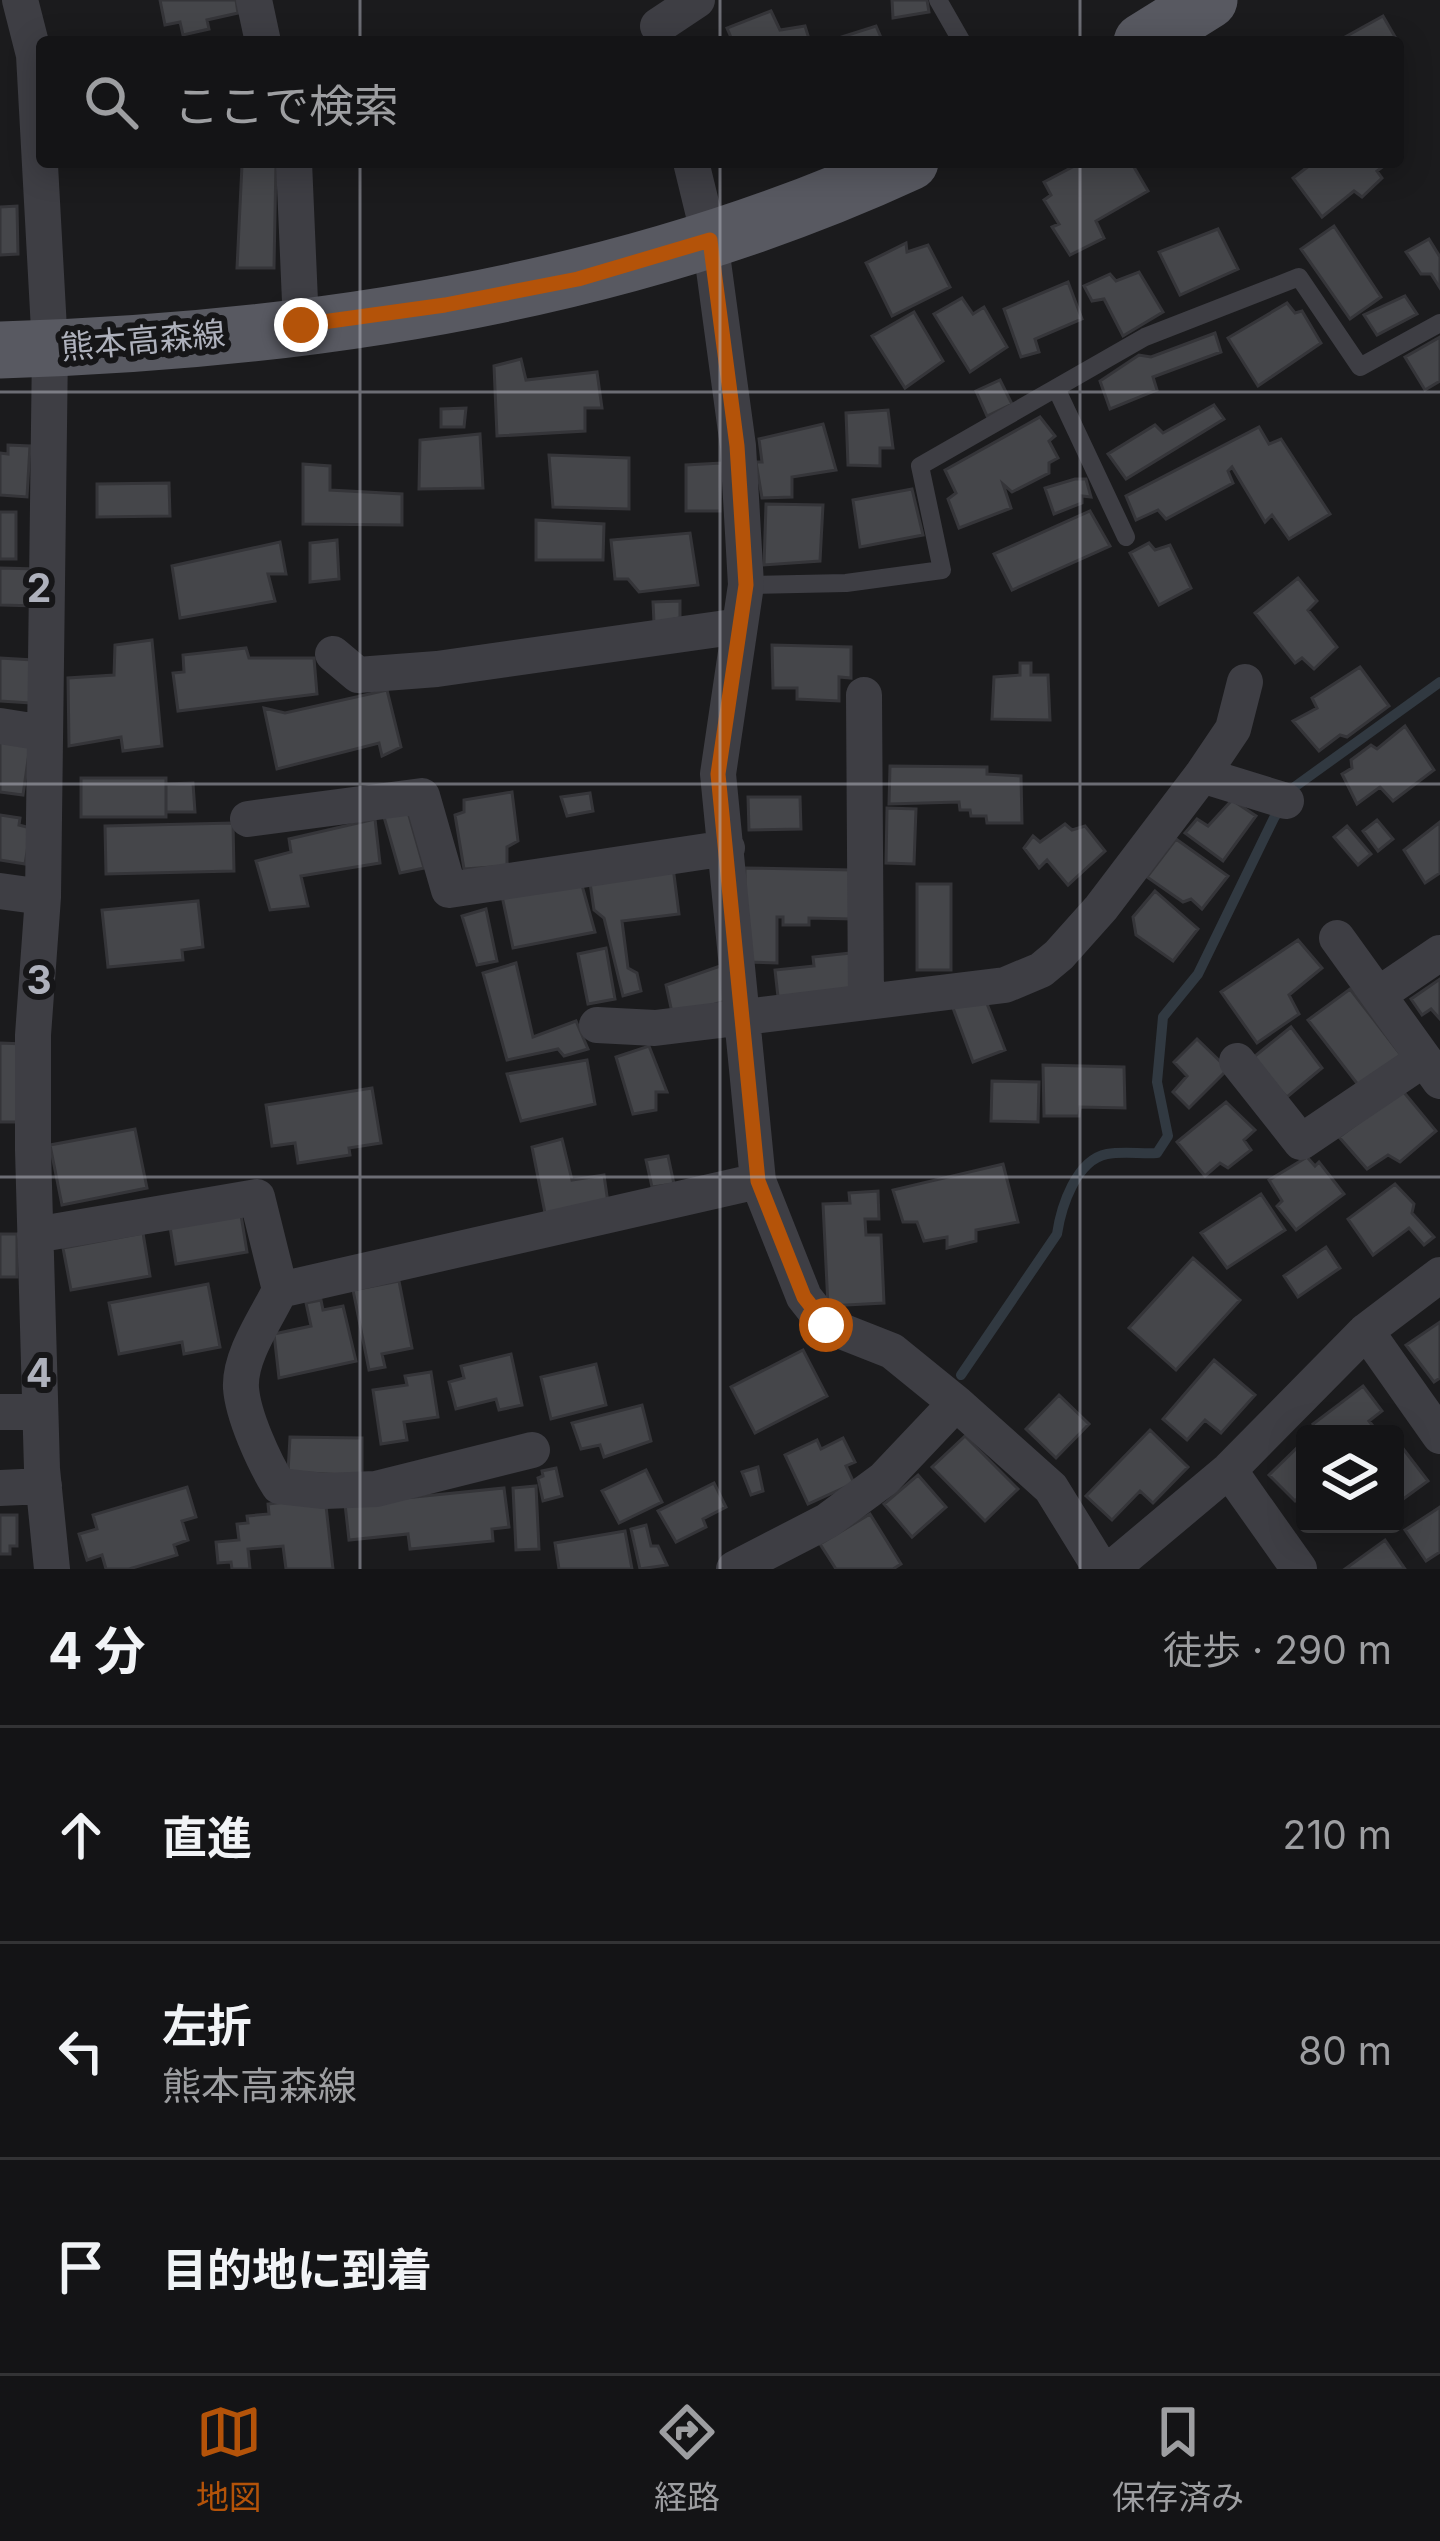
<!DOCTYPE html>
<html lang="ja">
<head>
<meta charset="utf-8">
<style>
  body { margin:0; font-family:Inter,"Noto Sans JP",sans-serif; background:#212123; color:#f1f3f6 }
  .controls { position:absolute; right:36px; bottom:36px; display:grid; overflow:hidden; border-radius:12px; box-shadow:0 6px 30px #0003 }
  .controls button { width:108px; height:108px; display:grid; place-items:center; padding:0; border:0; border-bottom:3px solid #333335; background:#141416; color:#f1f3f6; font:60px sans-serif }
  .stop { position:absolute; width:36px; height:36px; margin:-27px; border:9px solid #b45309; border-radius:50%; background:#fff }
  .stop.end { background:#b45309; border-color:#fff; box-shadow:0 3px 12px #0008 }
  .list { margin:0; padding:0; list-style:none }
  h2 { display:flex; justify-content:space-between; align-items:center; height:156px; margin:0; padding:0 48px; font-size:51px }
  h2 small { font-size:39px; font-weight:400; color:#9d9ea1 }
  .list li { display:grid; grid-template-columns:78px 1fr auto; gap:36px; align-items:center; box-sizing:border-box; height:216px; padding:0 48px; border-top:3px solid #333335 }
  .list b { display:block; font-size:45px; white-space:nowrap }
  .list p { margin:0; font-size:39px; white-space:nowrap; color:#9d9ea1 }
  .list em { font-size:39px; font-style:normal; color:#9d9ea1 }
  .icon { flex:none; width:66px; height:66px; fill:none; stroke:currentColor; stroke-width:2; stroke-linecap:round; stroke-linejoin:round }
  .map { position:relative; flex:none; width:1440px; height:1569px; overflow:hidden }
  .search { position:absolute; background:#141416; box-shadow:0 6px 30px #0003; left:36px; right:36px; top:36px; height:132px; display:flex; align-items:center; gap:30px; box-sizing:border-box; padding:0 42px; border-radius:12px; color:#9d9ea1; font-size:45px }
  .sheet { height:804px; background:#141416 }
  nav { display:flex; justify-content:space-around; align-items:center; box-sizing:border-box; height:168px; border-top:3px solid #333335; background:#141416; font-size:33px; color:#9d9ea1 }
  nav a { display:grid; justify-items:center; gap:6px }
  nav .on { color:#b45309 }
  .map>svg:first-child { display:block }
</style>
</head>
<body>
<div class="map">
<svg width="1440" height="1569" viewBox="0 0 1440 1569">
  <rect width="100%" height="100%" fill="#1b1b1d"/>
  <g fill="none" stroke-linecap="round" stroke-linejoin="round">
    <!-- stream -->
    <path stroke="#313941" stroke-width="10" d="M961,1375L1057,1234C1061,1207 1076,1160 1107,1154C1123,1151 1141,1154 1157,1153L1168,1136L1157,1082L1163,1017L1198,974L1274,818L1293,788L1440,682"/>
  </g>
  <!-- building -->
  <path fill="#45464a" stroke="#353539" stroke-width="3" d="M160,0H236L238,13L207,20L209,29L183,35L180,22L165,25Z
    M892,0H927L929,12L893,18Z
    M771,11L780,30L805,26L810,42H733L727,28Z
    M1383,16L1398,42H1336Z
    M876,26L883,42H826Z
    M276,162L274,268H237L242,165Z
    M1082,162H1131L1148,191L1096,221L1104,238L1070,255L1052,227L1059,224L1044,200L1051,195L1044,182Z
    M1314,162H1389L1377,171L1382,178L1362,197L1354,191L1322,217L1293,178Z
    M17,206L18,254L0,255V207Z
    M1334,226L1381,297L1350,319L1301,249Z
    M1218,229L1238,269L1180,295L1159,252Z
    M1429,239L1440,257V288L1431,274H1421L1406,252Z
    M906,243L907,252L928,245L950,287L892,316L866,263Z
    M1139,272L1163,312L1123,336L1104,299L1092,301L1084,286L1110,274L1116,281Z
    M1068,282L1082,319L1035,339L1039,352L1021,357L1004,309Z
    M1405,296L1417,314L1377,335L1364,315Z
    M962,298L973,314L984,307L1007,347L970,372L934,314Z
    M1287,303L1295,313L1302,311L1321,343L1258,386L1228,338Z
    M914,312L943,361L905,388L872,336Z
    M1215,333L1221,352L1153,377L1157,390L1110,409L1100,381L1139,355L1151,357Z
    M1440,337V381L1425,390L1405,357Z
    M521,359L526,380L597,372L602,408H585V431L497,436L494,366Z
    M1000,380L1012,404L987,416L976,391Z
    M1214,405L1224,419L1126,479L1108,454L1155,425L1163,433Z
    M466,408L464,427H441V409Z
    M888,410L893,448H880V466L848,465L846,413Z
    M1040,417L1055,436L1049,441L1058,458L1049,463V473L1012,492L1003,484L1011,508L959,528L948,499L956,493L945,470Z
    M823,424L836,470L792,477V497L762,498L756,462H762L759,439Z
    M1259,427L1269,444L1281,439L1330,514L1289,539L1272,515L1265,522L1232,467L1228,471L1233,483L1166,519L1158,510L1136,520L1126,496Z
    M480,434L483,488L419,489L420,440Z
    M8,445L30,446L27,497L0,495V453L8,454Z
    M549,455L629,458V509L553,507Z
    M721,463L720,511H686V465Z
    M303,464L330,466V490L402,494V525L303,524Z
    M1075,479H1086L1091,497L1082,496V503L1054,514L1045,488Z
    M169,483L170,516L97,517V484Z
    M912,489L923,535L860,547L853,500Z
    M766,504L823,505L820,561L764,565Z
    M1090,511L1110,546L1012,590L994,554Z
    M0,512H16V559H0Z
    M536,520L604,524L603,560H536Z
    M690,533L698,585L639,592L628,579H615L611,540Z
    M337,540L339,579L310,582V543Z
    M280,542L286,574H268L275,601L180,618L172,566Z
    M1149,543L1155,550L1170,545L1191,588L1159,605L1130,553Z
    M0,568L38,569L37,606L0,605Z
    M1298,578L1317,601L1308,610L1337,647L1314,669L1302,658L1295,663L1255,613Z
    M680,601V618L654,623L653,602Z
    M152,640L162,746L123,751L121,737L69,746L68,678L114,675L115,645Z
    M772,645L851,647V678L839,677V701L797,699V688H773Z
    M246,648L249,658H314L317,694L178,711L173,673L184,672L183,655Z
    M0,658L33,660L30,703L0,701Z
    M1020,663H1031V675H1048L1050,720L992,719L994,677L1020,675Z
    M1360,667L1389,706L1347,737L1340,735L1319,751L1293,721L1317,708L1312,698Z
    M387,690L401,747L382,756L379,743L277,769L264,708L285,713Z
    M1405,726L1434,770L1393,801L1380,787L1357,804L1342,774L1352,768L1351,760L1371,745L1377,749Z
    M0,742L30,746L23,795L0,792Z
    M890,766L987,767V774L1021,776L1022,823H987L986,816H971L970,810H960L959,802L889,804Z
    M81,778H166V817H81Z
    M193,783L195,812H166V784Z
    M512,792L518,841L507,847V866L464,869L455,815L464,812V800Z
    M590,793L593,811L567,816L561,797Z
    M748,797H800L801,829L749,830Z
    M1232,800L1256,816L1223,861L1185,833L1197,819L1208,826Z
    M887,808L916,809L914,864L886,863Z
    M408,812L424,868L400,873L384,817Z
    M0,815L20,818L19,825L31,828L25,864L0,860Z
    M375,819L380,863L301,876L308,906L270,910L256,861L291,852L289,839Z
    M1377,820L1393,839L1378,851L1363,831Z
    M1440,822V873L1425,883L1404,850Z
    M233,823L234,871L106,874L105,826Z
    M1065,824L1072,830L1085,826L1105,851L1068,885L1047,860L1039,868L1024,848L1033,836L1040,842Z
    M1347,826L1371,854L1358,865L1334,837Z
    M1176,839L1228,876L1202,909L1191,899L1183,902L1147,877Z
    M673,867L679,914L622,921L628,968L637,973L641,991L623,996L604,918L594,910L589,876Z
    M745,868L853,870L852,919L809,918V925H783V917H777V963L744,962Z
    M580,878L595,932L513,948L502,896Z
    M917,884H951V970H917Z
    M1155,891L1198,929L1173,961L1136,935L1133,917Z
    M198,901L203,947L182,950L183,960L108,967L102,910Z
    M486,909L497,961L477,965L462,916Z
    M1298,940L1322,968L1289,995L1299,1014L1257,1043L1221,992Z
    M606,948L615,999L588,1004L578,954Z
    M851,953L855,990L778,997L775,970L814,966L813,957Z
    M516,963L533,1037L576,1021L588,1049L564,1056L558,1049L507,1060L483,973Z
    M723,965L732,999L673,1017L666,985Z
    M1440,979V1019L1431,1009L1422,1015L1411,999Z
    M1350,989L1401,1055L1359,1086L1308,1020Z
    M984,996L1005,1050L973,1062L953,1008Z
    M1291,1027L1322,1068L1287,1097L1250,1060Z
    M1197,1039L1228,1069L1189,1108L1173,1092L1187,1076L1174,1062Z
    M0,1043L24,1044L23,1122H0Z
    M649,1046L667,1092H656V1110L633,1114L616,1057Z
    M587,1060L595,1104L521,1121L507,1074Z
    M1043,1065L1124,1067L1125,1108L1080,1107L1079,1116H1044Z
    M992,1081L1039,1082L1038,1122L991,1121Z
    M372,1088L381,1143L349,1148L350,1155L298,1163L295,1143L272,1146L266,1105Z
    M1402,1090L1436,1131L1400,1162L1388,1155L1367,1169L1339,1137Z
    M1226,1102L1255,1130L1244,1140L1251,1150L1228,1168L1220,1163L1205,1176L1177,1142Z
    M135,1129L147,1188L62,1205L50,1145Z
    M562,1139L572,1180L604,1175L608,1203L545,1213L532,1147Z
    M668,1156L674,1184L652,1187L646,1160Z
    M1307,1157L1315,1166L1319,1162L1344,1194L1296,1230L1277,1206L1282,1201L1269,1180Z
    M1003,1164L1018,1222L976,1230V1241L947,1248V1237L924,1241L917,1222H903L893,1190Z
    M1395,1184L1414,1204L1412,1213L1434,1237L1424,1245L1409,1228L1373,1255L1348,1219Z
    M878,1191L879,1219H865L866,1235H881L884,1303L828,1306L823,1204L850,1203L849,1193Z
    M1261,1194L1285,1230L1227,1268L1201,1233Z
    M241,1215L247,1252L176,1264L170,1227Z
    M143,1233L150,1276L71,1290L63,1248Z
    M0,1234H17V1277H0Z
    M1326,1247L1340,1268L1298,1297L1284,1276Z
    M1193,1258L1240,1300L1176,1370L1129,1328Z
    M399,1281L412,1348L382,1354L385,1367L369,1370L353,1290Z
    M208,1284L220,1347L184,1354L182,1342L119,1354L109,1303Z
    M321,1300L323,1310L343,1306L356,1361L279,1378L274,1334L311,1326L306,1303Z
    M1440,1322V1378L1434,1382L1406,1345Z
    M803,1350L827,1396L755,1433L731,1387Z
    M511,1354L522,1405L499,1410L496,1399L456,1409L449,1382L464,1378L461,1366Z
    M1214,1360L1255,1395L1221,1433L1205,1420L1187,1440L1163,1419Z
    M596,1364L606,1405L551,1419L541,1377Z
    M431,1372L438,1417L404,1422L407,1440L381,1444L373,1390L407,1385L405,1376Z
    M1363,1386L1382,1411L1369,1421L1376,1430L1370,1434H1321L1313,1424Z
    M1059,1395L1089,1424L1056,1458L1026,1429Z
    M642,1405L651,1441L604,1457L600,1445L581,1449L572,1423Z
    M1150,1430L1188,1467L1153,1503L1140,1491L1112,1520L1086,1496Z
    M965,1436L1018,1489L985,1521L932,1467Z
    M290,1437L362,1438V1476L288,1472Z
    M843,1438L855,1462L846,1466L854,1483L808,1504L785,1455L817,1440L821,1449Z
    M1305,1440V1491L1295,1501L1269,1475Z
    M1401,1446L1428,1481L1395,1505V1450Z
    M758,1467L763,1491L751,1495L742,1472Z
    M556,1468L562,1496L543,1501L538,1478L543,1476L542,1471Z
    M646,1470L662,1502L619,1523L602,1491Z
    M918,1475L946,1507L912,1537L884,1504Z
    M714,1483L726,1507L703,1519L706,1527L676,1542L658,1511Z
    M536,1486L539,1549L516,1550L513,1488Z
    M187,1487L196,1517L182,1521L188,1540L174,1545L177,1555L129,1569H106L102,1555L87,1560L79,1534L97,1529L93,1515Z
    M504,1488L509,1527L492,1529L493,1541L410,1549L408,1534L349,1540L345,1504Z
    M325,1497L333,1569H286L283,1546L248,1549L250,1569H232L231,1562L218,1563L216,1542L239,1540L237,1524L248,1523L247,1516L269,1514L268,1504Z
    M1440,1507V1552L1426,1561L1405,1530Z
    M870,1514L901,1564L893,1569H836L820,1544Z
    M0,1515H17V1546H10V1554H0Z
    M646,1525L651,1546H658L667,1565L640,1569L631,1529Z
    M625,1531L632,1569H559L555,1543Z
    M1385,1540L1405,1569H1345Z"/>
  <g fill="none" stroke-linecap="round" stroke-linejoin="round">
    <!-- lane -->
    <path stroke="#3e3e44" stroke-width="18" d="M938,0L962,42
      M1056,388L1126,537
      M746,585L846,583L942,570L920,466L1145,337L1299,277L1360,367L1440,323"/>
    <!-- street -->
    <path stroke="#3e3e44" stroke-width="36" d="M20,0L34,55L50,348L43,897L33,1035V1150L42,1469L52,1569
      M254,0L263,42
      M658,26L697,0
      M294,162L301,325
      M691,162L710,240L738,446L746,585L718,774L758,1181L804,1297L826,1325L892,1351L956,1403L1051,1488L1101,1569
      M333,654L358,675L437,669L740,626
      M864,695L866,1002
      M0,726L44,733
      M1202,775L1286,801
      M248,819L422,796L449,890L727,848
      M0,891L43,897
      M1337,938L1440,1081
      M1378,995L1440,953
      M597,1025L655,1028L1005,985L1041,970L1059,955L1101,908L1202,775L1233,729L1245,682
      M1237,1061L1301,1142L1424,1059
      M35,1235L257,1197L280,1290L758,1181
      M280,1290C267,1317 239,1356 241,1388C243,1416 264,1462 279,1486L324,1491L376,1489L532,1450
      M1366,1331L1440,1436
      M0,1412H40
      M1229,1470L1299,1569
      M0,1488L44,1486
      M734,1569L827,1521L884,1479L956,1403
      M1111,1569L1229,1470L1366,1331L1440,1275"/>
    <!-- primary -->
    <path stroke="#585961" stroke-width="57" d="M1142,42L1209,0
      M0,350C308,341 629,292 910,162"/>
  </g>
  <g fill="none" stroke-linecap="round" stroke-linejoin="round">
    <!-- route -->
    <path stroke="#b45309" stroke-width="15" d="M301,325L445,305L578,279L710,240L737,446L746,585L718,774L758,1181L804,1297L826,1325"/>
  </g>
  <!-- grid -->
  <path fill="none" stroke="#aeb1bc" stroke-width="3" stroke-opacity="0.55" d="M360,0V42M720,0V42M1080,0V42M360,162V1569M720,162V1569M1080,162V1569M0,392H1440M0,784H1440M0,1177H1440"/>
  <g text-anchor="middle" stroke-width="12" stroke-linejoin="round" paint-order="stroke">
    <!-- street labels -->
    <g font-size="33" fill="#aeb1bc" stroke="#161618">
      <text transform="translate(143 340) rotate(-5)" y="12">熊本高森線</text>
    </g>
  </g>
  <g font-size="39" text-anchor="middle" font-weight="bold" fill="#aeb1bc" stroke="#161618" stroke-width="12" stroke-linejoin="round" paint-order="stroke">
    <text x="39" y="602">2</text>
    <text x="39" y="994">3</text>
    <text x="39" y="1387">4</text>
  </g>
</svg>
<div class="controls">
<button><svg class="icon" aria-label="layers" viewBox="0 0 24 24"><path d="M12 4l9 5-9 5-9-5zM3 14l9 5 9-5"/></svg></button>
</div>
<div class="stop" style="left:826px;top:1325px"></div>
<div class="stop end" style="left:301px;top:325px"></div>
<div class="search"><svg class="icon" aria-label="search" viewBox="0 0 24 24"><circle cx="10" cy="10" r="6"/><path d="M15 15l6 6"/></svg>ここで検索</div>
</div>
<section class="sheet">
<h2>4 分<small>徒歩 · 290 m</small></h2>
<ul class="list">
<li><svg class="icon" aria-label="ahead" viewBox="0 0 24 24"><path d="M12 20V5M6 11l6-6 6 6"/></svg><div><b>直進</b></div><em>210 m</em></li>
<li><svg class="icon" aria-label="left" viewBox="0 0 24 24"><path d="M17 20v-9H6M10 6l-5 5 5 5"/></svg><div><b>左折</b><p>熊本高森線</p></div><em>80 m</em></li>
<li><svg class="icon" aria-label="arrive" viewBox="0 0 24 24"><path d="M6 21V4h12l-3 4 3 4H6"/></svg><div><b>目的地に到着</b></div></li>
</ul>
</section>
<nav>
<a class="on"><svg class="icon" aria-label="map" viewBox="0 0 24 24"><path d="M3 6l6-2 6 2 6-2v14l-6 2-6-2-6 2zM9 4v14M15 6v14"/></svg>地図</a>
<a><svg class="icon" aria-label="directions" viewBox="0 0 24 24"><path d="M12 3l9 9-9 9-9-9zM9 14v-3h6M13 9l2 2-2 2"/></svg>経路</a>
<a><svg class="icon" aria-label="saved" viewBox="0 0 24 24"><path d="M7 4h10v16l-5-4-5 4z"/></svg>保存済み</a>
</nav>
</body>
</html>
